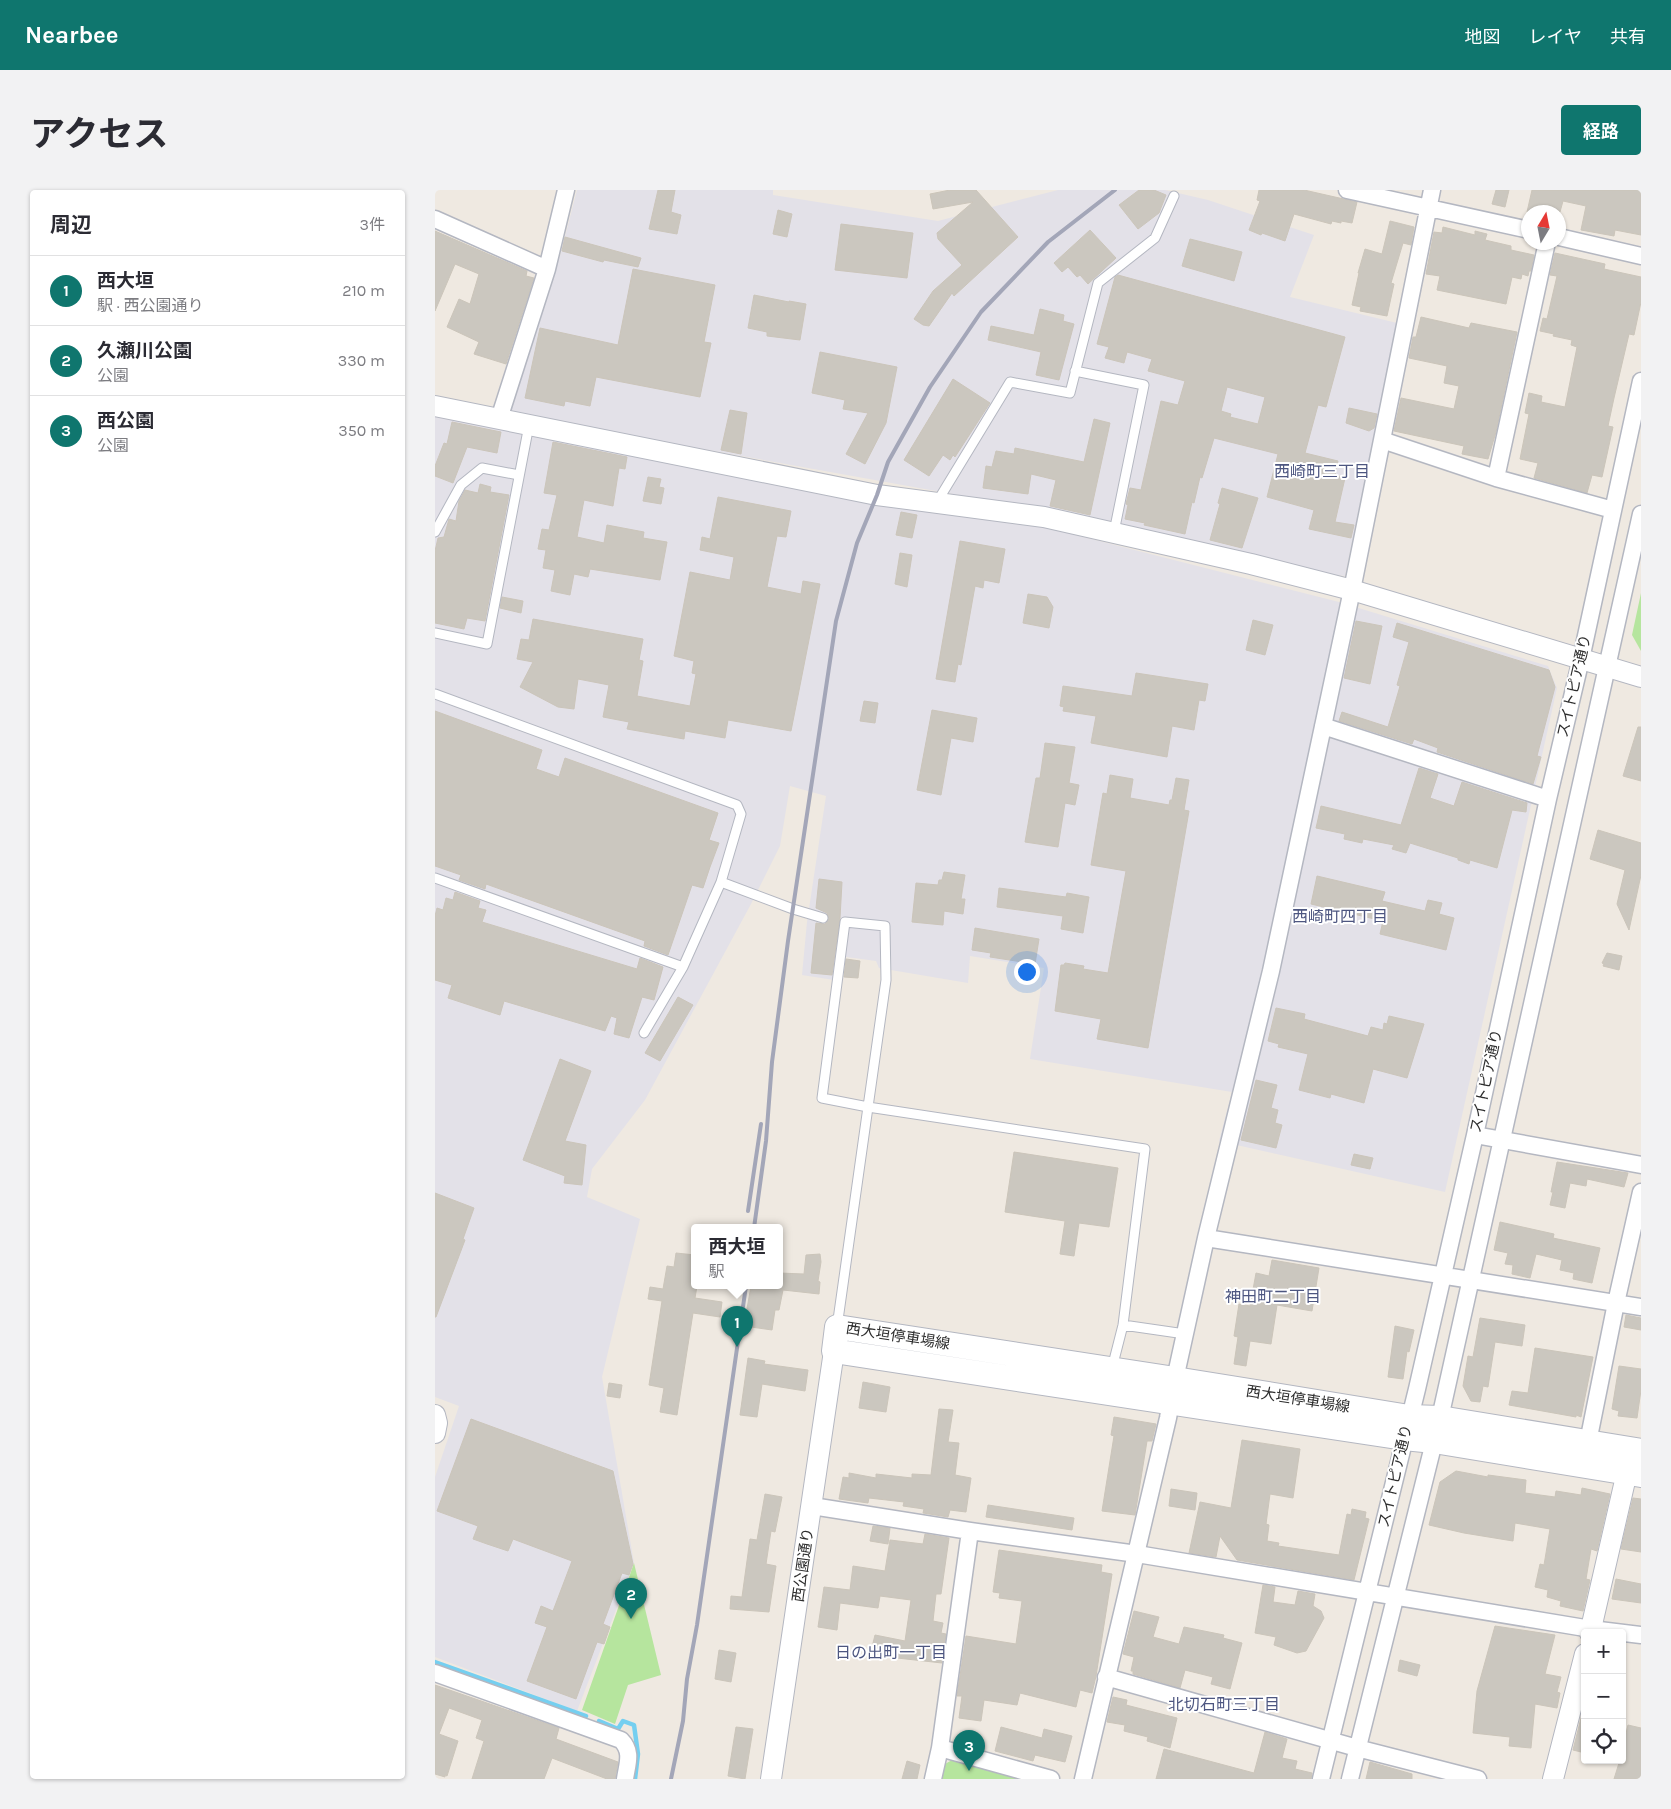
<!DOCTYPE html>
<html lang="ja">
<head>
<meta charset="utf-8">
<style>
  body { margin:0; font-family:Karla,"Noto Sans JP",sans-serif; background:#f2f2f3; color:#2b2b33 }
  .controls { position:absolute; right:15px; bottom:15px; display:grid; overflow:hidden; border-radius:5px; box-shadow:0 1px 4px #0004 }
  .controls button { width:45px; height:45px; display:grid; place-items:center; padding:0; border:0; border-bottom:1px solid #e1e1e2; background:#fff; color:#2b2b33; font:25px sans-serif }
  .compass { position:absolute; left:1086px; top:15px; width:45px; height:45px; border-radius:50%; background:#fff; box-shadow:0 1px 4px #0004; rotate:10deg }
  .you { position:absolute; left:591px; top:781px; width:18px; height:18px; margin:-12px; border:4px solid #fff; border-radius:50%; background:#1a73e8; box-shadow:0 0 0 8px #1a73e833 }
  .badge { display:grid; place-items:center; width:32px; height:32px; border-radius:50%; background:#0f766e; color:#fff; font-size:16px; font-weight:700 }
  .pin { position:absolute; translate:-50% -41px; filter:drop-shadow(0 1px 2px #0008) }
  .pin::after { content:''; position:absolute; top:26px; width:18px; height:15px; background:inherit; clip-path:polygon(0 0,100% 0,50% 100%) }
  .popup { position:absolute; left:256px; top:1034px; width:92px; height:65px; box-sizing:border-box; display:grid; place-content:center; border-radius:5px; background:#fff; filter:drop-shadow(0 1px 4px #0005); font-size:16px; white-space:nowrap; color:#7c7c81 }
  .popup b { font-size:19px; color:#2b2b33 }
  .popup::after { content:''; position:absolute; left:50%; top:100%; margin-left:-10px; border:10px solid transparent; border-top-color:#fff }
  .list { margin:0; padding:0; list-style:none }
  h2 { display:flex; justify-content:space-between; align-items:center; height:65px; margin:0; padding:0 20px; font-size:21px }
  h2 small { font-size:16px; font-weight:400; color:#7c7c81 }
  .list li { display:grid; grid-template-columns:32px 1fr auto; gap:15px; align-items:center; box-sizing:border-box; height:70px; padding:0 20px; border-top:1px solid #e1e1e2 }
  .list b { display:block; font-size:19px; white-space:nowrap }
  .list p { margin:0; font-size:16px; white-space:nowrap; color:#7c7c81 }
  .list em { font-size:16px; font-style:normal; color:#7c7c81 }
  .icon { flex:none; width:28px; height:28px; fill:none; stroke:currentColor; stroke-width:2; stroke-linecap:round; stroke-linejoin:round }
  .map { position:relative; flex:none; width:1206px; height:1589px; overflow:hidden; border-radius:5px }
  header { display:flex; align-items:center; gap:30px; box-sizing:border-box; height:70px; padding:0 25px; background:#0f766e; color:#fff }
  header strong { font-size:24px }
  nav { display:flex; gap:28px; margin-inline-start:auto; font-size:18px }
  .intro { display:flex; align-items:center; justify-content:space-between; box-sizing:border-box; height:120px; padding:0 30px }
  h1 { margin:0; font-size:35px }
  .button { padding:12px 22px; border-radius:5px; background:#0f766e; color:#fff; font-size:18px; font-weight:700 }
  main { display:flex; gap:30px; padding:0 30px }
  aside { flex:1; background:#fff; border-radius:5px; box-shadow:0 1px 4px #0004 }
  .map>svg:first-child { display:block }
</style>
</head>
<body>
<header>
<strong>Nearbee</strong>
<nav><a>地図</a><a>レイヤ</a><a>共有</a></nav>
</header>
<div class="intro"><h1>アクセス</h1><a class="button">経路</a></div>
<main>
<aside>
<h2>周辺<small>3件</small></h2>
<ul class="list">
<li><span class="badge">1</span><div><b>西大垣</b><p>駅 · 西公園通り</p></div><em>210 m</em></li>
<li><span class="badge">2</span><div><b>久瀬川公園</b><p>公園</p></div><em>330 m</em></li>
<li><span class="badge">3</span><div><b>西公園</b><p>公園</p></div><em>350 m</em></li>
</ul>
</aside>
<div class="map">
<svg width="1206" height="1589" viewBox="0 0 1206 1589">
  <rect width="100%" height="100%" fill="#efe9e1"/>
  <!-- industrial -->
  <path fill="#e3e1e8" d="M142,0H338V5L503,31L623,0H730L773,10L879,45L855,107L962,133L910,386L866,380L596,318L73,224L125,66Z
    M0,227L617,339L904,412L1113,476L1122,498L1010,1002L784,951L797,902L595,869L609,778L535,766L533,793L444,778L441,771L404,766L399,790L367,785L372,732L391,606L355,596L345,656L316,714L210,910L157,979L152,1007L205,1029L167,1187L199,1373L142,1521L0,1467V1287L24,1216L0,1207Z"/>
  <!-- green -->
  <path fill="#b6e59e" d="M1206,403V461L1197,445Z
    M199,1373L226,1485L193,1495L180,1534L147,1520Z
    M517,1570L587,1589H506L510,1574Z"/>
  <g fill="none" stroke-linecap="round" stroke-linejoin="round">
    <!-- stream -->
    <path stroke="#75cff0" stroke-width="4.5" d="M0,1472L151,1526
      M164,1531L183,1539L188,1531L199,1535L203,1564L200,1589"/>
  </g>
  <!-- building -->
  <path fill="#cbc7bf" stroke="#cbc5ba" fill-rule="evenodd" d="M223,0H240L236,22L246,25L242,44L214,39Z
    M515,0H541L583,47L519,106L517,103L494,136L488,135L479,129L498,101L527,75L503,49L502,43L538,12L498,19L495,4Z
    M704,0H719L731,5L724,23L703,39L684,15Z
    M824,0H869L922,12L917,33L906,31V33L897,31L896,34L859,24L850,51L827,43L826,45L814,40L825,11L822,10Z
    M1061,0H1074L1070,17L1057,14Z
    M1097,0H1206V45L1180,40L1179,46L1146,40L1151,16L1128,11L1125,22H1092Z
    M343,20L357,24L352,47L338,44Z
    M955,31L979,37L976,55L968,53L956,93L959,94L952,126L925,121L926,117L917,115L924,83H923L930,59L947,64Z
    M406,34L478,43L472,88L400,80Z
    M1008,37L1040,45V41L1052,44L1050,50L1076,56V60L1099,65L1096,81H1094L1093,86L1087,84L1086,89L1077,87L1071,114L1002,100L1005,86L991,84L999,42L1007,43Z
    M655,40L681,68L653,94L645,85L642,87L633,77L627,82L619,73Z
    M0,41L92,81L91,86L99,88L71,174L39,164L44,152L12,137L24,109L35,114L44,84L20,74L0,121Z
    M130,47L206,68L203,77L169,70L168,72L127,61Z
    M755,49L807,62L799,91L747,76Z
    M1120,63L1170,74L1169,79L1206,87V112L1199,145L1194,144L1179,208L1173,236L1178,237L1167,287L1157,285L1152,303L1099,288L1103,273L1085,269L1094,224L1090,223L1094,203L1107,206L1106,212L1130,217L1142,157L1136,155L1137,150L1118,146L1119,144L1105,141L1108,128L1112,129L1122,86L1115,85Z
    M198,79L280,95L269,152L276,153L265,207L161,187L155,216L130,211L129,216L90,208L105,138L183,155Z
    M683,85L910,147L891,217L883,215L870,263L903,271L900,285L910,288L900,332L919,335L916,348L874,339L879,320L832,307L843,264L779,248L767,288L765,287L759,313L757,312L750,344L709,335L710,333L690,329L693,315L691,314L695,298L706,300L726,211L743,215L750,191L713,181L717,169L692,162L689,173L670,168L674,157L662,154L680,87ZM792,197L830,207L823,234L795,227L796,224L786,221Z
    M319,105L354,112V111L371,114L365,150L332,146V142L313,138Z
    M605,119L629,125L628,131L639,134L624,190L601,185L606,162L553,150L556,136L599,145Z
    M986,127L1034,138L1036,133L1082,142L1061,242L1053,269L1027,264L1029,256L959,241L966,208L1019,219L1024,196L1009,193L1012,176L974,168L978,147H981Z
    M385,162L462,177L451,233L430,274L411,264L433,223L408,219L410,210L377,203Z
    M518,189L555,213L520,267L518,265L515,270L508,265L494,286L469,270Z
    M914,218L942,224L939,238L934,241L911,233Z
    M295,220L312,223L306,264L286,260Z
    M659,229L675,233L655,325L615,316L621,290L596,284L593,304L548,298L551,276L557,277L561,261L579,264L580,258L649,272Z
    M17,232L66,242L62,263L32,257L18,293L0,286V276L9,253L12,254Z
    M118,252L192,267L190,279L184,278L178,316L149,310L142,347L169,353L172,335L209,342L208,348L232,352L225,390L155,379L153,387L139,384L135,405L116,401L120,380L108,378L111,360L103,359L107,339L114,340L122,305L109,303Z
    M213,287L226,289L224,297L229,298L226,314L208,311Z
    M45,294L56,297L55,302L74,305L50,431L32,428L29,439L0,433V361L3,348L9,347L14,329L21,331L24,311L30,300L43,303Z
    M787,298L823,308L807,358L775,350L785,314L783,313Z
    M283,307L356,321L351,347L342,346L332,397L366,404L368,391L385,394L356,541L293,530L290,548L250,541L249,549L192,539L194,532L168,527L174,495L143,489L139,519L123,517L85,497L98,472L82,469L86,449L94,450L98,429L208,449L204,470L208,471L202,506L255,516L261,484L257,483L259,471L239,466L255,382L295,390L299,367L265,360L267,347L275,349Z
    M466,322L482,325L477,348L461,345Z
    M525,351L570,359L564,393L549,390L548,398L540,396L526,475L523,474L520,492L501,489Z
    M465,363L477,365L472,397L460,394Z
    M593,404L612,407L618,417L614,438L588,433Z
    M67,407L88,411L86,423L65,418Z
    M818,430L838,435L830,465L811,460Z
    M921,431L947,436L935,494L909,488Z
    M962,433L1114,480L1120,497L1102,566L1106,567L1098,594L1002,562L1003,558L979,549L977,554L904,531L907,522L953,537L963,503L965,496L962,495L974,452L958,447Z
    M701,483L773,494L770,511L764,510L759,540L737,536L732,567L656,553L661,526L628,521L629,517L625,516L628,496L697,506Z
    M429,511L443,513L440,533L425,531Z
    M497,520L542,528L538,552L516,548L506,605L482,600Z
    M0,521L107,560L101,579L124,587L130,568L283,623L274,650L284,653L275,677L268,698L257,695L233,765L209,756L210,751L51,694L50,699L24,690L26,685L0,676Z
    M1203,537H1206V591L1188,586Z
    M610,553L640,557L634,593L644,595L640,615L630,613L623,657L590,652L601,588H605Z
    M984,578L1003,584L995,608L1019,616L1027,592L1092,613L1091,622L1077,620L1062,678L1035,670L1034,674L1023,670V668L975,653L971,663L957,659L959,655L928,649L927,653L909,649L910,644L881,638L886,616L966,635Z
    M675,585L698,589L695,608L734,615L735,610H737L741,588L754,590L749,620L754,621L713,858L662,849L666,829L620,821L626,775H629L630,773L649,776L648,779L673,783L691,681L656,675L668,603L672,604Z
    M1163,640L1206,653V685L1194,740L1182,714L1190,680L1155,669Z
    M509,682L530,685L526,709H530L528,724L509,721L508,735L477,732L481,693L503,695L504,690H507Z
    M882,686L950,702L947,711L990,721L993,710L1007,713L1004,724L1019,728L1011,760L945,744L948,731L876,714Z
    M384,689L407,692L405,728L397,785L376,783L381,733L390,734L394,729L392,723L381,718Z
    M564,698L631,707L632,703L654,707L648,743L626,739L628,726L562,717Z
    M20,702L45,711L43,718L51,720L47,732L202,779L205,768L228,777L219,810L207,807L194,848L179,844L182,828L176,826L170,841L69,811L65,825L13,808L17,795L0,790V726L2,718L8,720L11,708L18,710Z
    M540,738L604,749L600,774L555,767L556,763L537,760Z
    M1172,763L1187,766L1184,780L1168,776L1169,774L1167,773Z
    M411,769L425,771L423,788L409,787Z
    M243,807L258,815L225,871L210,863Z
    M841,818L870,824L869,829L933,846L936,837L948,840L949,833L952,834L954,826L989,834L972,888L938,879L929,913L896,904L895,908L864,900L873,864L843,857L844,854L833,851Z
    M125,869L156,881L130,951L151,955L147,995L129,993L130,986L88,970Z
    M821,890L842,895L836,918L843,920L840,933L847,935L841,958L806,950Z
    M579,962L683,978L674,1037L644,1033L639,1066L625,1064L630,1031L570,1022Z
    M919,964L938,968L935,979L916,975Z
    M1122,972L1193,983L1189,997L1152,989L1151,996L1135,993L1130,1018L1115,1015L1118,1002H1116Z
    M0,1003L39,1018L28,1049L30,1050L1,1127H0Z
    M1065,1032L1119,1044L1118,1048L1165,1058L1157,1093L1138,1089L1139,1083L1125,1080L1127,1070L1101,1064L1095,1088L1077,1084L1078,1075L1070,1074L1073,1063L1059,1060Z
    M241,1063L260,1065V1096H262L260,1108L287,1112L285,1127L258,1123L242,1225L225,1222L229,1198L214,1195L227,1111L213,1109L215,1097L228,1099L232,1076L239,1077Z
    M385,1064L386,1072L383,1091L385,1092L384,1104L348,1100L344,1120H340L337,1140L309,1136L316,1096H344V1083L369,1084L371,1065Z
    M837,1070L884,1078L877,1121L842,1115L836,1154L815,1151L811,1176L799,1174L803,1147L799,1146L804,1114L815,1116L821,1083L834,1086Z
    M1191,1125L1206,1128V1140L1189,1137Z
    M1045,1128L1090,1135L1087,1156L1060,1152L1053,1197L1048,1196L1045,1212L1036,1211L1028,1196L1033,1166L1038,1167Z
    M960,1136L979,1140L974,1162L972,1161L968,1189L953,1187Z
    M1100,1158L1158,1167L1146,1227L1141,1225V1227L1074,1215L1077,1201L1093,1203Z
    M313,1168L330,1171L329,1174L373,1180L370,1201L327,1194L322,1227L305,1225Z
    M1184,1176L1206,1179V1200L1202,1228L1183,1226L1184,1221L1177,1219Z
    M428,1192L455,1197L451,1222L424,1218Z
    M174,1193L187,1195L185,1208L172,1206Z
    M504,1219L518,1220L513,1252L524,1253L520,1285L536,1288L531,1322L515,1320L513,1327L488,1323L489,1319L468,1316L469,1312L434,1308L433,1313L404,1309L408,1287L414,1288V1283L441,1288V1284L477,1288V1284L496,1285Z
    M679,1227L721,1234L717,1251H712L700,1325L667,1321L679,1246L676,1245Z
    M36,1229L178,1281L198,1374L194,1385L187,1383L168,1434L175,1437L169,1454L162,1452L141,1509L92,1491L112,1437L100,1433L106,1416L118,1421L137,1371L78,1349L73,1361L52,1354L38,1349L43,1336L2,1321Z
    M807,1250L865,1259L858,1308L835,1304L831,1334L834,1335L832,1351L844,1353L843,1356L904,1365L912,1324L916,1325L917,1319L931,1322L930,1328L934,1329L919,1390L802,1370L785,1346L781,1367L754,1363L765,1312L796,1318Z
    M1021,1281L1053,1287V1285L1091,1290L1090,1303L1120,1307L1121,1301L1146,1305L1147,1298L1175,1304L1162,1361L1156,1359L1151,1389L1155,1390L1148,1421L1125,1416L1126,1411L1112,1407L1113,1400L1100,1397L1105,1374L1109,1375L1115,1339L1080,1333L1078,1351L1029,1343L994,1335L1005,1292Z
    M736,1299L762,1303L760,1320L734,1316Z
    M330,1304L347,1307L340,1342L336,1341L331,1374L341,1376L334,1422L295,1419L296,1406L307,1407L315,1349L322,1350Z
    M1198,1308L1206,1309V1362L1186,1359Z
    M553,1315L639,1328L637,1340L551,1327Z
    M438,1336L455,1338L453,1354L435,1351Z
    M490,1344L514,1348L506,1404H501L498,1431L508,1433L506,1443L511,1444L507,1473L462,1468L436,1461L440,1445L470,1451L476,1410L445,1406L443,1418L405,1413L402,1440L383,1437L389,1397L415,1400L418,1376L450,1381L455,1350L488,1354Z
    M564,1360L667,1375L666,1382L677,1384L661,1486L657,1503L645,1500L641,1517L585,1503L582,1515L549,1510L546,1531L524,1528L527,1506H522L531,1446L581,1454L587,1411L564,1408L565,1403L558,1402Z
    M1181,1389L1206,1394V1413L1177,1409Z
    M828,1395L840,1397L838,1412L860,1415L863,1401L880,1404L878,1416L886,1421L889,1428L871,1461L862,1463L839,1455L841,1447L820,1443Z
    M699,1421L724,1427L718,1447L744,1454L749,1437L789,1445L788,1448L807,1453L795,1499L776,1494L778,1487L750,1480L745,1498L698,1484V1481H696L699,1467L688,1464Z
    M1060,1436L1120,1445L1110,1484L1126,1487L1122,1502L1125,1503L1122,1518L1100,1514L1096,1558L1074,1556L1075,1547L1038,1543L1042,1501Z
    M284,1460L301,1463L296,1492L280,1489Z
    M965,1470L985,1475L982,1486L963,1481Z
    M0,1495L124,1538L121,1549L183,1572L180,1589H172L117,1568L109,1589H37L49,1551L41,1548L47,1530L14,1518L4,1544L23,1551L12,1586L10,1585V1587L0,1584Z
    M678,1507L692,1510L691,1515L742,1528L735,1558L712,1551L713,1547L689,1541L690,1535L672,1532Z
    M1147,1524L1150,1525V1563L1138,1560Z
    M1193,1535L1206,1538V1589H1179L1184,1573L1187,1574V1560Z
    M301,1537L318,1539L310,1589L293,1586Z
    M566,1537L607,1548L609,1539L637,1546L630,1572L600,1565L598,1571L560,1561Z
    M830,1542L852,1549L847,1568L862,1571L860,1579L877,1583L876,1589H721L729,1559L819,1583Z
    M472,1571L485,1575L482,1589H467Z
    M935,1572L977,1584V1589H931Z"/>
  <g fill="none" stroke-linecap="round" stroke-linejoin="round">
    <!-- service casing -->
    <g stroke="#b4b7c1" stroke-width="11">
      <path id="service" d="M640,181L709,195L679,342
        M502,312L575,192L635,203L663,93L720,48L739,6
        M0,342L26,295L47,278L84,285
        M0,443L52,454L94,235
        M0,504L302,615L306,624L286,692
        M0,688L248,777
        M410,732L450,736L451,790L433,917L387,908Z
        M209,843L248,777L286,692L358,719L388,728
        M688,1135L750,1144
        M402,1137L433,917L710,959L688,1135L677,1178"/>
    </g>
    <!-- minor casing -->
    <g stroke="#b4b7c1" stroke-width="19">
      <path id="minor" d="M912,0L1094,40
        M0,29L112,79
        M1124,47L1206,66
        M64,229L112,79L131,0
        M947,250L1061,288L1178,320
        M1061,288L1112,52
        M888,536L1113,609
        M1040,945L1206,975
        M771,1048L1206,1117
        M1153,1252L1181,1113L1206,1002
        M377,1316L535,1341L702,1364L1156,1439L1206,1445
        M0,1483L186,1550C198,1562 192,1574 190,1589
        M671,1487L922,1558L1043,1589
        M505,1558L616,1589
        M498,1589L505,1558L535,1341
        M648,1589L733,1228L740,1189L771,1048L836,781L917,400L997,0
        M886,1589L982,1199L1040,945L1113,609L1146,469L1206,191
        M915,1589L1005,1228L1206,324"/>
    </g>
    <!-- tertiary casing -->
    <g stroke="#b4b7c1" stroke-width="22">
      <path id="tertiary" d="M0,216L442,305L609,327L816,374L917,400L1206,487
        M0,1225L2,1233L0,1243
        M1155,1443L1195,1269
        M336,1589L399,1161
        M1118,1589L1150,1464"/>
    </g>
    <!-- secondary casing -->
    <g stroke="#b4b7c1" stroke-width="26">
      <path id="secondary" d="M1206,1261L1005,1228L974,1227L740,1189L402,1137L399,1161L969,1248L999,1251L1206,1285"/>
    </g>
    <!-- service -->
    <use href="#service" stroke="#fff" stroke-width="9"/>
    <!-- minor -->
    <use href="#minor" stroke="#fff" stroke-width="16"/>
    <!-- tertiary -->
    <use href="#tertiary" stroke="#fff" stroke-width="20"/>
    <!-- secondary -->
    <use href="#secondary" stroke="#fff" stroke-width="24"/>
    <!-- rail -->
    <path stroke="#a3a6b8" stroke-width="4" d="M313,1021L326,934
      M319,1038L331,951L337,872L353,751L401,431L422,353L442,305L453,272L495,197L546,122L613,52L680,0
      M236,1589L248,1531L252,1489L262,1435L311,1096"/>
  </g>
  <g text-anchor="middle" stroke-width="4" stroke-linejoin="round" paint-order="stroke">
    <!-- street labels -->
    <g font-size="15" fill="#2e2e2e" stroke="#fff">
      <text transform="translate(1139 496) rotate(-77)" y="5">スイトピア通り</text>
      <text transform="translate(1051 891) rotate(-78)" y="5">スイトピア通り</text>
      <text transform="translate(463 1146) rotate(9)" y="5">西大垣停車場線</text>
      <text transform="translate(863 1209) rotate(9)" y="5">西大垣停車場線</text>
      <text transform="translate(960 1286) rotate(-77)" y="5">スイトピア通り</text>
      <text transform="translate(368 1375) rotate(-82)" y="5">西公園通り</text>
    </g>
    <!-- neighbourhood labels -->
    <g font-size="16" fill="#4d5680" stroke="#fff">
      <text x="887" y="287">西崎町三丁目</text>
      <text x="905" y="732">西崎町四丁目</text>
      <text x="838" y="1112">神田町二丁目</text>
      <text x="456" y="1468">日の出町一丁目</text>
      <text x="789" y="1520">北切石町三丁目</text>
    </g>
  </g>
</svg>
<div class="controls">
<button>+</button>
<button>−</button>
<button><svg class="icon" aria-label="locate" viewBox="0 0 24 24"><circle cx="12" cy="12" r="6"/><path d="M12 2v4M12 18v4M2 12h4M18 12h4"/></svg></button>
</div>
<svg class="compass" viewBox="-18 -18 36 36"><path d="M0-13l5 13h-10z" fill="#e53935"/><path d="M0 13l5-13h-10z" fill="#7c7c81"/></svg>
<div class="you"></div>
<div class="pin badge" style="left:302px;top:1157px">1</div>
<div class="popup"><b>西大垣</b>駅</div>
<div class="pin badge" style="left:196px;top:1429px">2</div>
<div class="pin badge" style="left:534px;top:1581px">3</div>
</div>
</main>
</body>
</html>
